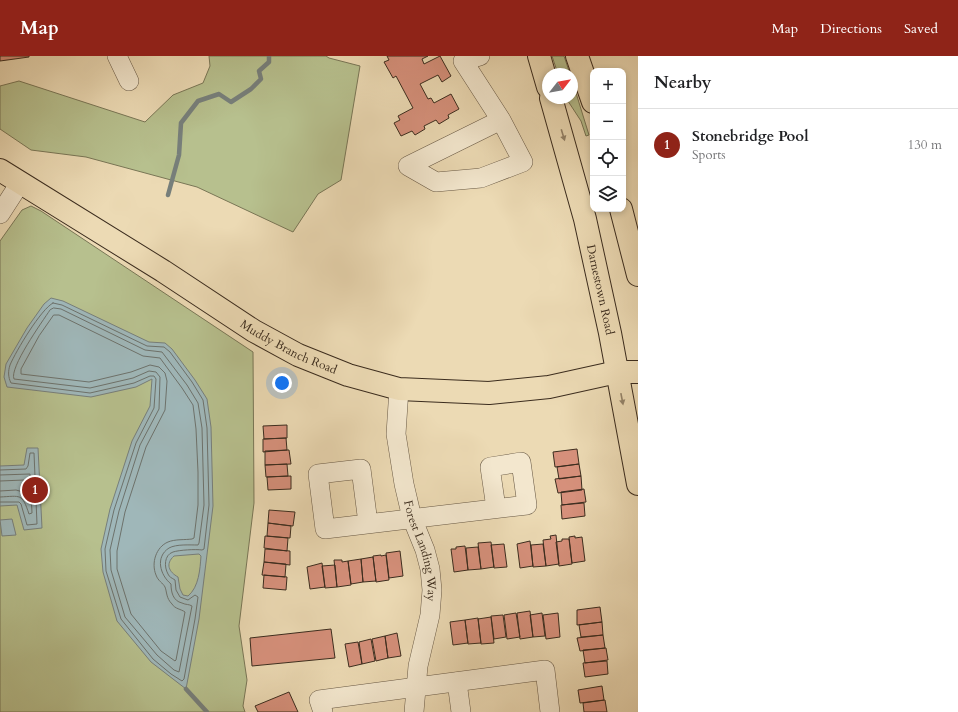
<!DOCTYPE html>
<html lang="en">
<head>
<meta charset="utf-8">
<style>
  body { margin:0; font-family:Cardo,serif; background:#f2f2f2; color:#202124 }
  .controls { position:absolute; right:12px; top:12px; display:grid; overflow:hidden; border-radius:8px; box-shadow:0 2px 6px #0003 }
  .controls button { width:36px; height:36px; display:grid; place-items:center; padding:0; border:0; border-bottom:1px solid #e0e0e0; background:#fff; color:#202124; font:20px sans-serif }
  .compass { position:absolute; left:542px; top:12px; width:36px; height:36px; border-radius:50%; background:#fff; box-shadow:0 2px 6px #0003; rotate:59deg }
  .you { position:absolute; left:282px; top:327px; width:14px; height:14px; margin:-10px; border:3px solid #fff; border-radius:50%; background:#1a73e8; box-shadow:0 0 0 6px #1a73e833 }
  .badge { display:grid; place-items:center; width:26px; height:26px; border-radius:50%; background:#8f2418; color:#fff; font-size:13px; font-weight:700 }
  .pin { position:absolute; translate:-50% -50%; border:2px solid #fff; box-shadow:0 1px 4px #0006 }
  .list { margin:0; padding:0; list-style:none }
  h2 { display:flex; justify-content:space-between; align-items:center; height:52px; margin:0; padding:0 16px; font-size:17px }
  h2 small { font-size:13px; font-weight:400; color:#757577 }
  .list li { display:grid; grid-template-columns:26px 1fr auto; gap:12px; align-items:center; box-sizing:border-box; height:72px; padding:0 16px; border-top:1px solid #e0e0e0 }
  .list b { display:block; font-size:15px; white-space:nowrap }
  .list p { margin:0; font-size:13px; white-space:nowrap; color:#757577 }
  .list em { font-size:13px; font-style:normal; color:#757577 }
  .icon { flex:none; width:22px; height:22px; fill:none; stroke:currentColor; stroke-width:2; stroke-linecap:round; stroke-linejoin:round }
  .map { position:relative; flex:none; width:638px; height:656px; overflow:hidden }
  header { display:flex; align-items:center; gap:24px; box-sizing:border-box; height:56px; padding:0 20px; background:#8f2418; color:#fff }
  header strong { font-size:19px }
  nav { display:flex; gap:22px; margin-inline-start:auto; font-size:14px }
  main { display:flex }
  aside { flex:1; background:#fff }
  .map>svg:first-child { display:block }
</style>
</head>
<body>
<header>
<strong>Map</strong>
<nav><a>Map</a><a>Directions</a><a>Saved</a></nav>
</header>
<main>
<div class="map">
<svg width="638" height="656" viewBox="0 0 638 656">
  <rect width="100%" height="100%" fill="#ecdab4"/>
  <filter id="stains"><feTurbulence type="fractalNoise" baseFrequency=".005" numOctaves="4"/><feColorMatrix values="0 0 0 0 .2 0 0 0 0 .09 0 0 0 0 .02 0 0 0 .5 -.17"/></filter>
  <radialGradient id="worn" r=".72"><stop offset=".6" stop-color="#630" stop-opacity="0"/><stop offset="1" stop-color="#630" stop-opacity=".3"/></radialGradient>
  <!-- green -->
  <path fill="#b7c08e" stroke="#797656" d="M209,0H326L329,2L360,10L341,124L318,138L293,176L197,131L86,101L31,94L0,73V30L19,25L145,66L173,39L203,27L210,10Z
    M552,0H564L570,18H558Z
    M572,24L589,79L586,80L581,65L566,42H572Z
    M31,150L41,155L253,296L254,447L239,570L247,624L243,650L245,656H0V185L22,154Z"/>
  <!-- water -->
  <path fill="#9fb7b9" stroke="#777f7b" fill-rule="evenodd" d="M51,242L63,245L149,286L165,287L172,293L195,324L207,343L211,371L213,450L199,563L186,633L151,606L117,565L103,516L101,493L110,453L132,385L150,350L152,323L136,331L91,341L7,331L4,321L6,308L27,272L44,248ZM199,498L201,500C200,513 199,531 188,540L183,539L180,533L178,521C169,516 165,508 174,500Z
    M27,392H38L42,472L24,474L17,449L0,450V410L24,409Z
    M12,463L16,479L2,480L0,464Z"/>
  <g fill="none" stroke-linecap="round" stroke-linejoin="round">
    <!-- shore -->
    <path stroke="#6d726c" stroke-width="1" d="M53,247L62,249L147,290L164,291L170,296L192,326L203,344L207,372L209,449L204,493L202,494C196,493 179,494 173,496C164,499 164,511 168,518C169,521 172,522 175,524L176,534L180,541L188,544L195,539L198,541L195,563L184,623L182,625L171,618L153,603L121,563L106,515L105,493L114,454L136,387L154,352L156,323L154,320H150L134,327L90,337L11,327C8,321 8,315 10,309C16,295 41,253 53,247Z
      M54,252L61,253L145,294L162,296L187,329L198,347L202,372L204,449L199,487L198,489C190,489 176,488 169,492C155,501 160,519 171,528C171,536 173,545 182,547C186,549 189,548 192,550L179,616L174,614L157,599L125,561L111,514L110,494L119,455L140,389L159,353L160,321L156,316L149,315L133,322L90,332L14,323C9,312 42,266 50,254Z
      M54,259H59L143,300L160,302L182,332L193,349L196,373L198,416V449L194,482L192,483C185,484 175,483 168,486C156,491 151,507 156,519C158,525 163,527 165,531C167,536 166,542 172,548C175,553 181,553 185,556L176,604L175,605L161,595L131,558L117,513V495L125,456L146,391L165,354L167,325L165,317L159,311L150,309L131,316L89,326L21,318V313L39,280Z
      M0,414L26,413L28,410L30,397H34L37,468L27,469L21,448L19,446H0
      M0,419L30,418L32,457L29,458C22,437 21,440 0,441
      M0,425L24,424L25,433L23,436L16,434L0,435"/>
    <!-- stream -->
    <path stroke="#777f7b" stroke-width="4.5" d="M168,139L179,99L181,67L198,45L219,38L231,46L251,33L261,23L259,15L269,6V0
      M186,633L207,656"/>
  </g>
  <!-- building -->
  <path fill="#d6907b" stroke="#3b2c1e" d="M0,0H29V1L0,5Z
    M387,0H428L422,3L424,8L440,0L451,20L442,26L438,19L420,28L428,43L431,42L434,47L451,38L459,53L448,59L449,62L439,68L436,64L424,70L425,73L415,79L412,75L401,80L394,67L400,64L398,60L413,52L396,20L393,22L384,6L389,4Z
    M287,369V382L264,383L263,370Z
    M286,382L287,394L263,396V383Z
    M577,393L579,408L555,411L553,396Z
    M289,394L291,408L265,409V395Z
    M287,408L288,420L266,421L265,409Z
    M579,408L581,420L559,423L557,411Z
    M291,420V433L268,434L267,421Z
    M581,420L582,434L558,437L555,423Z
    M584,433L586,446L562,449L561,436Z
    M584,447L585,460L562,463L561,449Z
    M269,454L295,456L293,470L268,467Z
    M268,467L291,470L290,482L267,480Z
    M556,479L559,508L546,510L543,484L551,483L550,480Z
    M265,480L288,482L287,495L264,492Z
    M575,480V482L582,481L585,505L572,507L569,481Z
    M562,483H569L572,508L559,510L556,486L562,485Z
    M530,485L533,510L520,512L517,488Z
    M491,486L494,511L481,513L478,487Z
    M504,488L507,511L494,512L491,489Z
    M543,488L546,510L533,511L531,489Z
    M465,490L468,514L454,516L451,493H456V491Z
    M478,491L481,513L468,514L466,492Z
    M265,493L290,495V509L264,506Z
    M400,495L403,520L389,522L386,497Z
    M381,499V500L386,499L389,524L376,526L373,500Z
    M373,501L376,525L363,526L361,503Z
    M361,503L363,526L351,528L348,505Z
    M334,504H342V506L348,505L351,529L337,531Z
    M264,506L286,508L285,521L262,519Z
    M322,507L325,531L310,533L307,511Z
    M335,509L337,531L325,532L322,510Z
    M264,519L287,521L286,534L263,532Z
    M600,551L602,566L577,569V554Z
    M530,555L533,581L520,583L517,557Z
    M516,557L520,581L507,583L504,559Z
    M542,557L545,580L533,581L530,559Z
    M558,557L560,581L546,583L543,559Z
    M503,559L506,581L494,583L491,560Z
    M491,561L494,587L481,588L478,563Z
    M478,562L481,587L468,588L465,564Z
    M465,564L468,587L453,589L450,566Z
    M602,566L603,579L581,581L579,569Z
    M331,573L335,602L252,610L250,582Z
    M397,577L401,600L388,602L385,580Z
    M603,579L605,592L580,595L577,582Z
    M385,580L388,602L376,605L372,583Z
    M371,583L375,605L362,608L359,586Z
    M358,586L362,608L349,611L345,588Z
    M606,592L608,604L585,607L583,594Z
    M607,605L608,618L585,621L583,607Z
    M602,630L604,644L580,647L578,634Z
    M289,636L298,656H258L255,650Z
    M605,644L607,656H584L583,647Z"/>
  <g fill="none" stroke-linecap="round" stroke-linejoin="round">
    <!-- minor casing -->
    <g stroke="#675844" stroke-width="20">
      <g id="minor">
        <path d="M117,0L129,25"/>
        <path d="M480,0L463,5L501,64L523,106L481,122L436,126L408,110L501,64"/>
        <path d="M0,158L20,127"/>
        <path id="s1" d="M399,333L396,378L404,428L412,462L425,494L430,513L432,534L430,559L418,610L414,656"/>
        <path d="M368,467L361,413L318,418L325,473L527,449L521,406L490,411L496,452"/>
        <path d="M457,626L461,656"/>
        <path d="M323,656L319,644L545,614L550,656"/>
      </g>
    </g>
    <!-- major casing -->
    <g stroke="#3b2c1e" stroke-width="24">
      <g id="major">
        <path d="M539,0L548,31"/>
        <path d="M577,0L593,46"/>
        <path id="s2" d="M551,42L585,163L610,277L638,428"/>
        <path id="s3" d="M0,114L163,215L254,275L298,299L348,319L399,333L489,337L549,331L617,316H638"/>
        <path d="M621,153L638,219"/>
      </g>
    </g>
    <!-- minor -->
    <use href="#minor" stroke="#f3e7ce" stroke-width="19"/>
    <!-- major -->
    <use href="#major" stroke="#ecdab4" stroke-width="22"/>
  </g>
  <!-- one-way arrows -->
  <defs><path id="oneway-solid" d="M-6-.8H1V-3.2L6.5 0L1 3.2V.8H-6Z"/></defs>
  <g fill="#948369">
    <use href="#oneway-solid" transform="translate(563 79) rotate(73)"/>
    <use href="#oneway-solid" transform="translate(622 343) rotate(79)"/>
  </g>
  <g text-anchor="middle" stroke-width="3" stroke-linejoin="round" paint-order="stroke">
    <!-- street labels -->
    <g font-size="12" fill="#3b2c1e" stroke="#f3e7ce">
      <text dy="4" stroke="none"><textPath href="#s2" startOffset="198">Darnestown Road</textPath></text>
      <text dy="4" stroke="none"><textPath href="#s3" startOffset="339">Muddy Branch Road</textPath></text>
      <text dy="4" stroke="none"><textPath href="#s1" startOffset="165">Forest Landing Way</textPath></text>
    </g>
  </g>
  <rect width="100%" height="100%" filter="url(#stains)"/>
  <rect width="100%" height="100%" fill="url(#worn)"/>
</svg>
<div class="controls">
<button>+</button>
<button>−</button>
<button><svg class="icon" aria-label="locate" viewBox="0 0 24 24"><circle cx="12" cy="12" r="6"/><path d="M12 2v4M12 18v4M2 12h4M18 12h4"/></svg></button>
<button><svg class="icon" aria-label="layers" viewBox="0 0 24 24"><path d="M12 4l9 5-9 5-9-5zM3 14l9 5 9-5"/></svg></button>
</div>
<svg class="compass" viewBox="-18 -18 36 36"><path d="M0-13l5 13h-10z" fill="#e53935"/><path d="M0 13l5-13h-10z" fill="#757577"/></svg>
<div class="you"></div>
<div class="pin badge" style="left:35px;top:434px">1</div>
</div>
<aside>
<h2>Nearby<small></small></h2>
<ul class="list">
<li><span class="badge">1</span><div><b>Stonebridge Pool</b><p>Sports</p></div><em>130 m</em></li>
</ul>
</aside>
</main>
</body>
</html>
